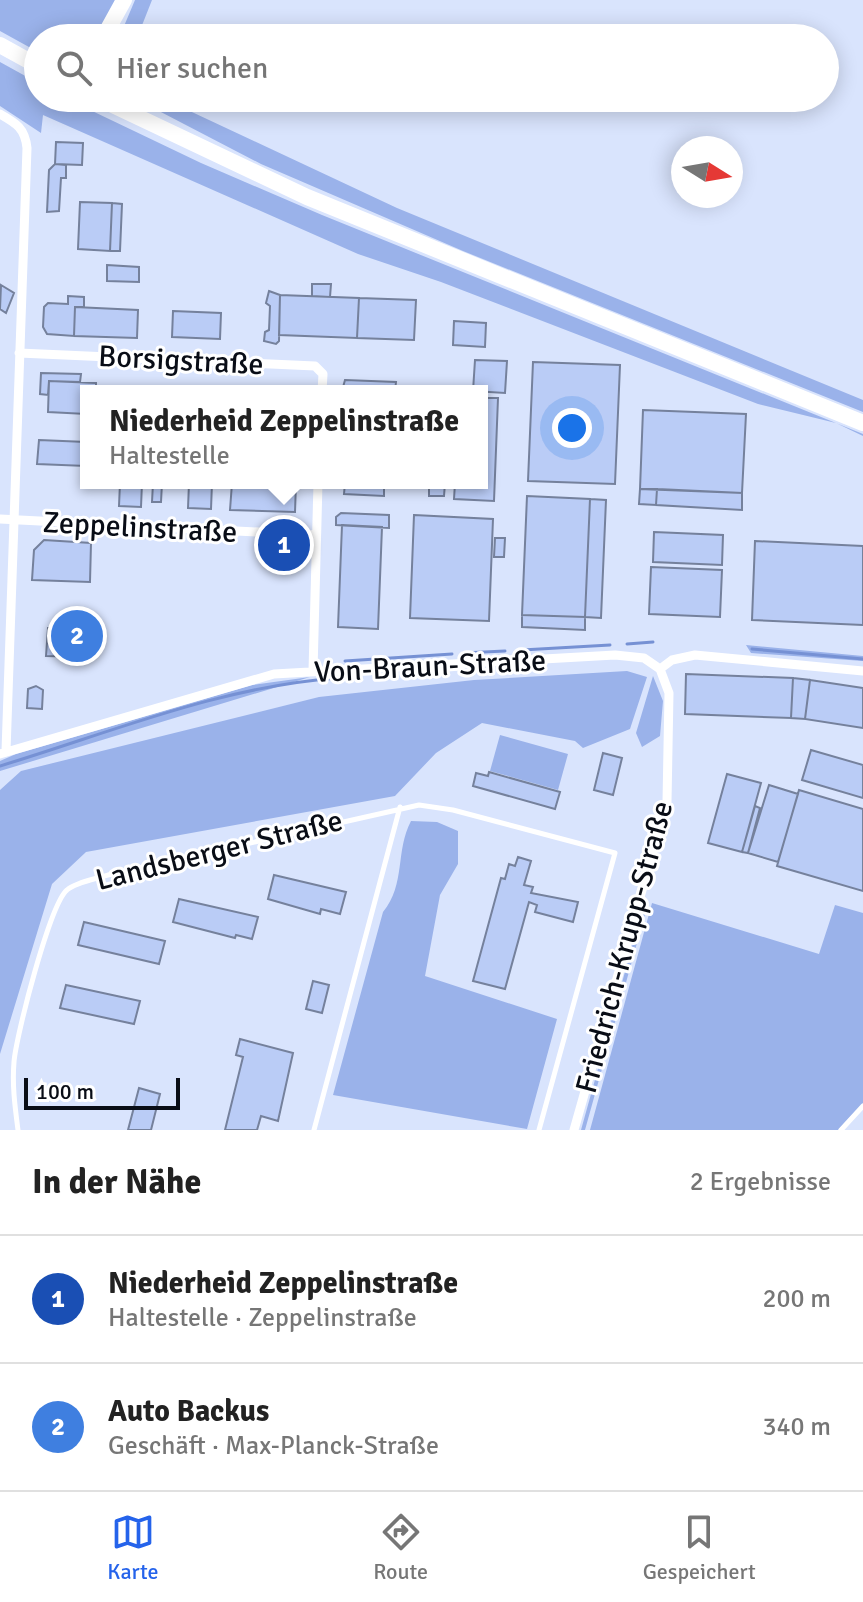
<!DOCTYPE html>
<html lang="de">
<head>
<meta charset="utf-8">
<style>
  body { margin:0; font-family:Signika,sans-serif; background:#f2f2f2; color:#222 }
  .compass { position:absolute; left:671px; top:136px; width:72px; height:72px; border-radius:50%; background:#fff; box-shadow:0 4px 20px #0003; rotate:101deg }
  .scale { position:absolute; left:24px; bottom:20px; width:156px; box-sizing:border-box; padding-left:8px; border:4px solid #090d16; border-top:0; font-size:22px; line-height:28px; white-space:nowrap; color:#090d16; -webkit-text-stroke:6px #fff; paint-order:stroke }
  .you { position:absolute; left:572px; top:428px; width:28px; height:28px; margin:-20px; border:6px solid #fff; border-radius:50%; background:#1a73e8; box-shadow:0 0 0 12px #1a73e833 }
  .badge { display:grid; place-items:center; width:52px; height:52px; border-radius:50%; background:#2563eb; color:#fff; font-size:26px; font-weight:700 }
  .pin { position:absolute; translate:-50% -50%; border:4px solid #fff; box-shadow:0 2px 8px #0006 }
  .popup { position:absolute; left:80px; top:385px; width:408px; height:104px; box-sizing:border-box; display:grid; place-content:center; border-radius:0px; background:#fff; filter:drop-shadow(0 2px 6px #0005); font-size:26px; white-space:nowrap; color:#767676 }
  .popup b { font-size:30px; color:#222 }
  .popup::after { content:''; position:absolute; left:50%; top:100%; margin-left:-16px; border:16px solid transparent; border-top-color:#fff }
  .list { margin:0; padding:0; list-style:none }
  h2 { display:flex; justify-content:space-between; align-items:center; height:104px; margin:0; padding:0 32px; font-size:34px }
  h2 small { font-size:26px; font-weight:400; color:#767676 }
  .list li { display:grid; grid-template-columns:52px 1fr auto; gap:24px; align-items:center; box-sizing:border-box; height:128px; padding:0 32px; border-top:2px solid #e0e0e0 }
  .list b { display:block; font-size:30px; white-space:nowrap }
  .list p { margin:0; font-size:26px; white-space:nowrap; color:#767676 }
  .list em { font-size:26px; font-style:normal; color:#767676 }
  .icon { flex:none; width:44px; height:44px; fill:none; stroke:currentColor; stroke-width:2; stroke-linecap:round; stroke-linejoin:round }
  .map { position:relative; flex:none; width:863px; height:1130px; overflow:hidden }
  .search { position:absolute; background:#fff; box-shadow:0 4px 20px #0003; left:24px; right:24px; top:24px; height:88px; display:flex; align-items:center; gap:20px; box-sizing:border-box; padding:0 28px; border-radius:44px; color:#767676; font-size:30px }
  .sheet { height:360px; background:#fff }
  nav { display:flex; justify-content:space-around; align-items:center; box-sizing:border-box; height:112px; border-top:2px solid #e0e0e0; background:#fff; font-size:22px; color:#767676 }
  nav a { display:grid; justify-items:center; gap:4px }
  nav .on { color:#2563eb }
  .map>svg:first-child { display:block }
</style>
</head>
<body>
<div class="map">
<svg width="863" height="1130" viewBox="0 0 863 1130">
  <rect width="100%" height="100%" fill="#d9e4fd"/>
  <!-- green -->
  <path fill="#9ab2ea" d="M0,0H116L97,38H38V52L0,31Z
    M135,0H152L137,38H119Z
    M0,62L38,83V98H65L201,163L322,215L863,434V436L836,423L758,404L441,282L358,254L43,115L41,133L0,106Z
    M134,98H162L397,208L863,400V412L463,251L261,164Z
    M746,645L863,656V661L751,653Z
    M627,671L647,677L630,729L583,748L575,741L482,723L436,753L395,796L86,852L52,884L0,1054V790L21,771L319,697L474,680Z
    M653,676L663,701L660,736L642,747L636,733Z
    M310,677L0,771V761L16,754L252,685Z
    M500,735L568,754L558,790L490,771Z
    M411,821L437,822L458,831V864L440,895L425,976L557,1019L527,1129L333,1095L383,912C406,884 395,851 411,821Z
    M645,900L647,907L585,1130H581Z
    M652,903L819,954L835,905L863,913V1104L838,1130H590Z"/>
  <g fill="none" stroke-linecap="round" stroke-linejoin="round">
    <!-- stream -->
    <path stroke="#7691d4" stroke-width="3" d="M627,644L653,642
      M752,649L863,659
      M522,650L610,645
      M463,653L505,651
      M345,661L452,654
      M0,766C112,732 222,686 339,678"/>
  </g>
  <!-- building -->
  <path fill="#baccf6" stroke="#75819c" stroke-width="2" d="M56,142L83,143L82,165L55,164Z
    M55,164L66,165V178H61L59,211L47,212L49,170Z
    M80,202L112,203L110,251L78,249Z
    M112,203L122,204L120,251H110Z
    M107,265L139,267V282L107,281Z
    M312,284H331L330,297L312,296Z
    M1,285L14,293L6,313L0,309Z
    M269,291L280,295L279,341L276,344L264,341L265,332L269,330L270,306L266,303Z
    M280,295L359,298L357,338L279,335Z
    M68,296L84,297V307H75L74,336L47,334L43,327L44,307L48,303L68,304Z
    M359,298L416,300L414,340L357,338Z
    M75,307L138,310L137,338L74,336Z
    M173,311L221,313L220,339L172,337Z
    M454,321L486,323L485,347L453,345Z
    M475,360L507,361L505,393L473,391Z
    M533,362L620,365L615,484L528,481Z
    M41,373L81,374L80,382L49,381L48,395L40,394Z
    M345,380L396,382L395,391H342Z
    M49,381L96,383V391H86V414L48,412Z
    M482,398H498L494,501L454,499L455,483H482Z
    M643,410L746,414L742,493L640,489Z
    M39,440L86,442V466L37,464Z
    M120,483H142L141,507L119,506Z
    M153,483H162L161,502H152Z
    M189,483H212L211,509L188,508Z
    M232,483H296L295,512L230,510Z
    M345,483H384V496L344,494Z
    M429,483H445L444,496H429Z
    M640,489H657L656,505L639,504Z
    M657,489L742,493V510L656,505Z
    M527,496L590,499L585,617L522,615Z
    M590,499L606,500L601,618L585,617Z
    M341,513L389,515V528L336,525V517Z
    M414,515L493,519L489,621L410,618Z
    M342,525L382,527L378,629L338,627Z
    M654,532L723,535L722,565L653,562Z
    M495,538H505L504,557H494Z
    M44,540L91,543L90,582L32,580L34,550Z
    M755,541L863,546V625L752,620Z
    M651,567L722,570L720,617L649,614Z
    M522,615L585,617V630L522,627Z
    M48,628L89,630L88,657L46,656Z
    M686,674L793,678L791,718L685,714Z
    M793,678L810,680L805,719L791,718Z
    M810,680L863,688V728L805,719Z
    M36,686L43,690L42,709L27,708L28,689Z
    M811,750L863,765V798L802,780Z
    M603,753L622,758L613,795L594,790Z
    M489,772L560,792L555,809L473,786L476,773L488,776Z
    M727,774L761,783L742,852L708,843Z
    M769,785L798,794L778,862L748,853Z
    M799,790L863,809V891L777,866Z
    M755,806L760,808L748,853L742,852Z
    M518,857L531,861L524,885L533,887L531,893L578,902L573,922L535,912L537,905L529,902L505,989L473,981L501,878L505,879L509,864L515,866Z
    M274,875L346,892L340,914L321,909L320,914L268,899Z
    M179,899L258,917L252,939L236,935L235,938L173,922Z
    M84,922L165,941L159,964L78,945Z
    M313,981L329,985L322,1013L306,1009Z
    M66,985L140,1001L134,1024L60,1008Z
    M240,1039L293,1053L278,1121L261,1116L257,1130H225L243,1057L236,1055Z
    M139,1088L160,1094L151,1130H128Z"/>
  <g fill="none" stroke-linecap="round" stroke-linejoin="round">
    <!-- service -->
    <path stroke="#fff" stroke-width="5" d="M18,1130C15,1107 12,1085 14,1062C16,1036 50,904 67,890C76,882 96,879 108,875L419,805L453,810L615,853L539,1130
      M314,1130L400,807
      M841,1130L863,1106"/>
    <!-- minor -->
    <path stroke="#fff" stroke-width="9" d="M0,114C16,123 25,128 27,148L6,751
      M19,353L315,366L323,374L322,391
      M0,519L316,535
      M313,671L318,483
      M0,754L274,674L615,655L644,658L660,669L672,660L695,655L863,671
      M574,1130L667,802L669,693L660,669"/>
    <!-- trunk -->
    <path stroke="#fff" stroke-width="16" d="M103,38L124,0
      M0,45L38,66
      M98,98L307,197L863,423"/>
  </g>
  <g text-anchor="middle" stroke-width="6" stroke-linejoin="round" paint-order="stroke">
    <!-- street labels -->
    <g font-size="30" fill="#090d16" stroke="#fff">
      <text transform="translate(181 360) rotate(3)" y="10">Borsigstraße</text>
      <text transform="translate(140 527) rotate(3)" y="10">Zeppelinstraße</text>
      <text transform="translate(430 666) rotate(-3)" y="10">Von-Braun-Straße</text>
      <text transform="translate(219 850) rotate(-14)" y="10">Landsberger Straße</text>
      <text transform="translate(624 947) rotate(-75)" y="10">Friedrich-Krupp-Straße</text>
    </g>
  </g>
</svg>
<svg class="compass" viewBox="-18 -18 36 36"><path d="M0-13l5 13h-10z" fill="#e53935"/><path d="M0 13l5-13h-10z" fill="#767676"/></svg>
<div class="scale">100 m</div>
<div class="you"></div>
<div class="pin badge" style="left:284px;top:545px;background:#1a4fb4">1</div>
<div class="popup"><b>Niederheid Zeppelinstraße</b>Haltestelle</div>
<div class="pin badge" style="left:77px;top:636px;background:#3f7fe0">2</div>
<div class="search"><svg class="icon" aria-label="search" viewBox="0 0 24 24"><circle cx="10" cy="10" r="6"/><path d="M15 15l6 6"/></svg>Hier suchen</div>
</div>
<section class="sheet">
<h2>In der Nähe<small>2 Ergebnisse</small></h2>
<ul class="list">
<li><span class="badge" style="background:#1a4fb4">1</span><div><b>Niederheid Zeppelinstraße</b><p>Haltestelle · Zeppelinstraße</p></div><em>200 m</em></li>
<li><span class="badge" style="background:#3f7fe0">2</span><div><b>Auto Backus</b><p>Geschäft · Max-Planck-Straße</p></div><em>340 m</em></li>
</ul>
</section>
<nav>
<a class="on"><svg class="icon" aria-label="map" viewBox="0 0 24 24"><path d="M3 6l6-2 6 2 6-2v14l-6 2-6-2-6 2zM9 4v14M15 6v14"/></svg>Karte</a>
<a><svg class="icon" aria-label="directions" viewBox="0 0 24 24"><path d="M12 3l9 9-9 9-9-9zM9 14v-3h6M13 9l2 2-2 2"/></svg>Route</a>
<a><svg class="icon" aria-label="saved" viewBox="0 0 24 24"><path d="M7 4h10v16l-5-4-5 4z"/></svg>Gespeichert</a>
</nav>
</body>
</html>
